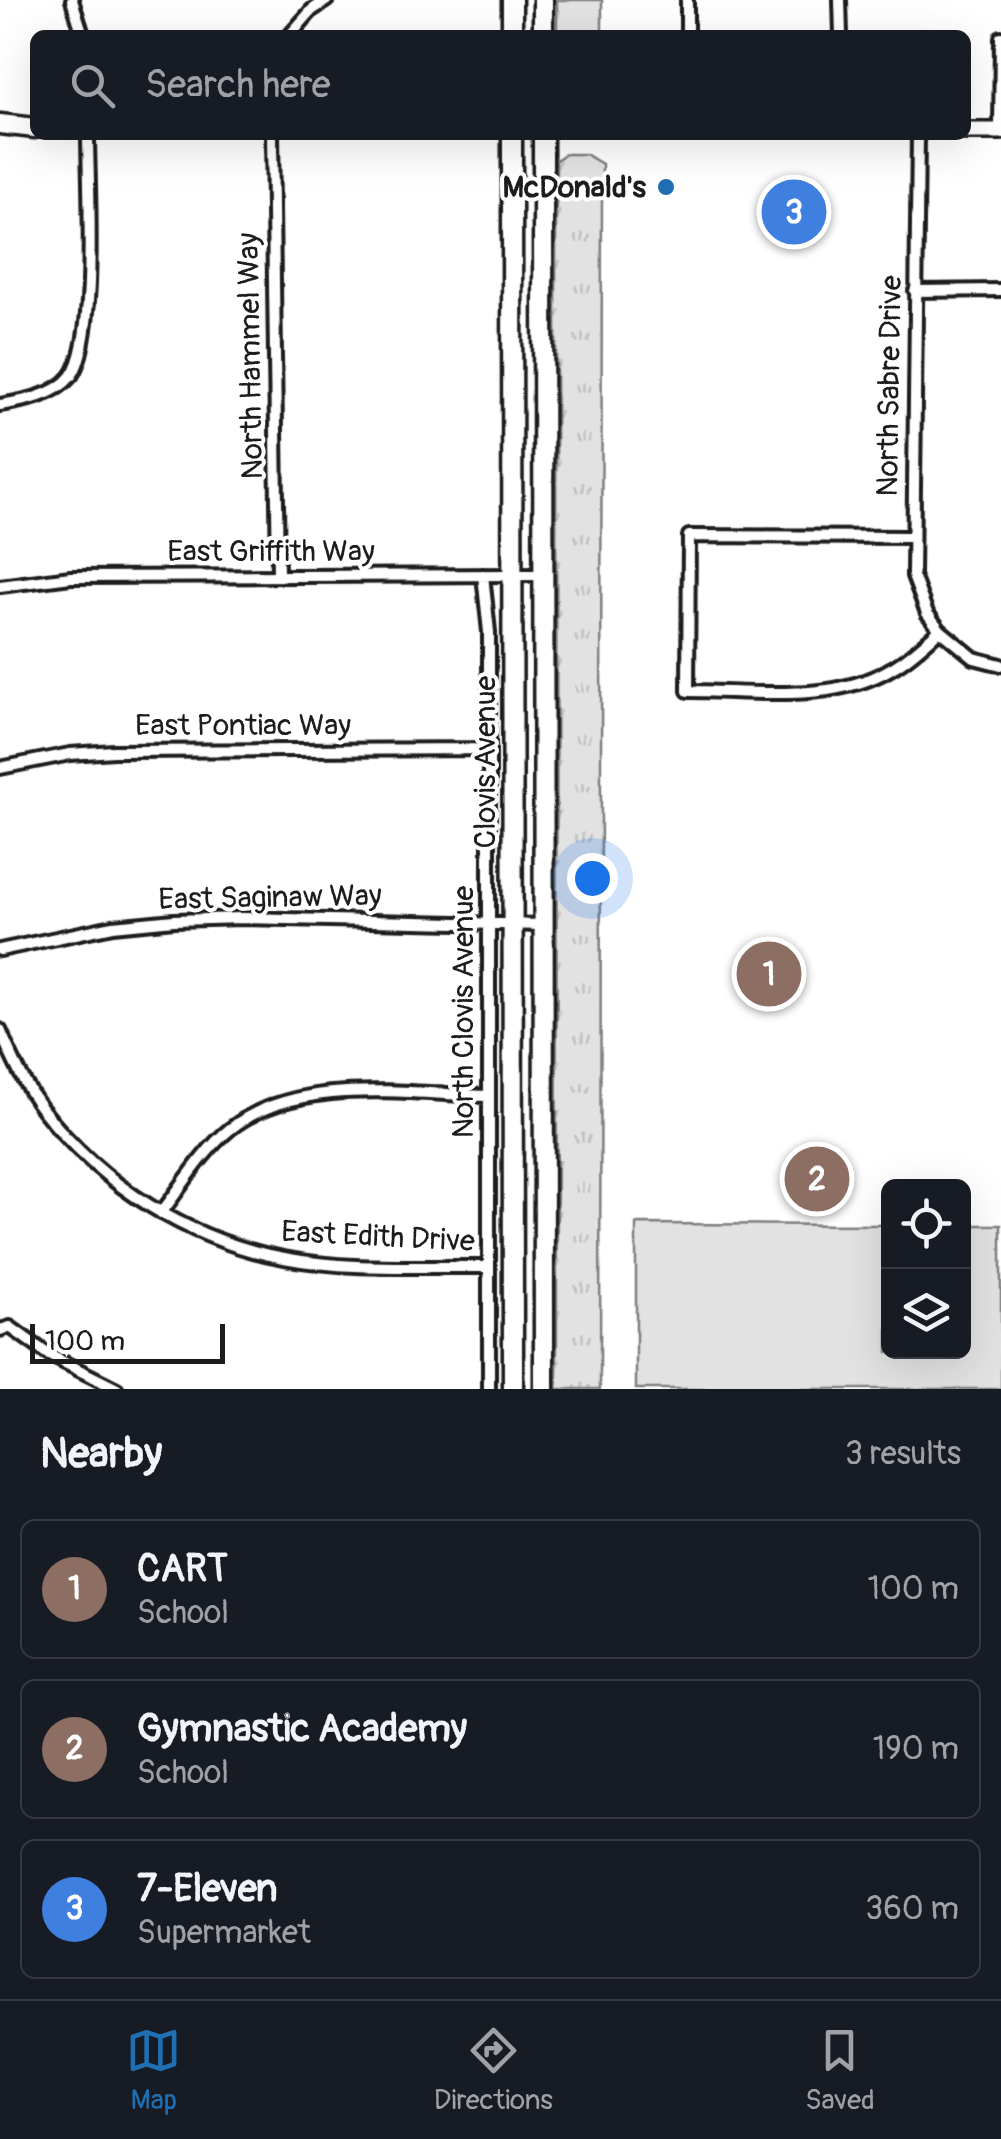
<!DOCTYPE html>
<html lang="en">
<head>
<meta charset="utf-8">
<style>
  body { margin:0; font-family:Pangolin,sans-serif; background:#242831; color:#f1f3f6 }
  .controls { position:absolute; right:30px; bottom:30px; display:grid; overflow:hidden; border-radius:15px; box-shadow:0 10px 40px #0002 }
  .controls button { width:90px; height:90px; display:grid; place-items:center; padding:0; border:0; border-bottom:2px solid #363941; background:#171b24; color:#f1f3f6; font:50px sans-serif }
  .scale { position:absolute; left:30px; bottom:25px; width:195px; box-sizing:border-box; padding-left:10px; border:5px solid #1c1c1c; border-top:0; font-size:28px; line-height:35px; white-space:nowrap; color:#1c1c1c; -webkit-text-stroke:8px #fff; paint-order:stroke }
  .you { position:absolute; left:592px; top:878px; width:35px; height:35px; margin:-25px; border:8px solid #fff; border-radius:50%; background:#1a73e8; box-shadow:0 0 0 15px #1a73e833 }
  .badge { display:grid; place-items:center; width:65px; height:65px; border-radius:50%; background:#1f6fb2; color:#fff; font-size:32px; font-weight:700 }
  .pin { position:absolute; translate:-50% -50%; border:5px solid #fff; box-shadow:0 2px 10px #0006 }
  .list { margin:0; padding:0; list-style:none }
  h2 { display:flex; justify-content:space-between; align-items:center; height:130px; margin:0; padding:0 40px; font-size:42px }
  h2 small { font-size:32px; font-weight:400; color:#9ea1a6 }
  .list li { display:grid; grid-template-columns:65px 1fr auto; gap:30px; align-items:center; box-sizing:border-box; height:140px; margin:0 20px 20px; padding:0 20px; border:2px solid #363941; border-radius:15px }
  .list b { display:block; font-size:38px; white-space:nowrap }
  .list p { margin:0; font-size:32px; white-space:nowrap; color:#9ea1a6 }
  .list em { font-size:32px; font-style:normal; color:#9ea1a6 }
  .icon { flex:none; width:55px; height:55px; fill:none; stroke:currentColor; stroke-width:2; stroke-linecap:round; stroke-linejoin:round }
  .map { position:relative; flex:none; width:1001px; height:1389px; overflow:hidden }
  .search { position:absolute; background:#171b24; box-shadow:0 10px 40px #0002; left:30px; right:30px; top:30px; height:110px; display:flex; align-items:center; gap:25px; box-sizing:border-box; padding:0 35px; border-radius:15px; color:#9ea1a6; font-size:38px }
  .sheet { height:610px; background:#171b24 }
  nav { display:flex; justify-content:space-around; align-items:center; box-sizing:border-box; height:140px; border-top:2px solid #363941; background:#171b24; font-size:28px; color:#9ea1a6 }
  nav a { display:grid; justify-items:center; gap:5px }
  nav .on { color:#1f6fb2 }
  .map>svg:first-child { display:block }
</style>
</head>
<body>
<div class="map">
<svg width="1001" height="1389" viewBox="0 0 1001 1389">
  <defs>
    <pattern id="park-tufts" width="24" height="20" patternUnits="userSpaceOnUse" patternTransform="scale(2.5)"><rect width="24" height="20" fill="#e2e2e2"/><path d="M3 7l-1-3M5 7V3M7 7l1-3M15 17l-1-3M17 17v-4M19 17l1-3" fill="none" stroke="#c1c1c1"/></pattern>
  </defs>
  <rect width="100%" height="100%" fill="#fff"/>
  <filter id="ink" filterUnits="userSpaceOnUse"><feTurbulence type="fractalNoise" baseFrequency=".01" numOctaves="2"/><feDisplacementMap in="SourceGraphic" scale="20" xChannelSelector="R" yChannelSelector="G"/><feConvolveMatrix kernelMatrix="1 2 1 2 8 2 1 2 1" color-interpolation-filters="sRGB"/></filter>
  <g filter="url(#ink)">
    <!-- grass -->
    <path fill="#e2e2e2" stroke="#7f7f7f" stroke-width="2.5" d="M636,1224L888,1225V1352H964V1225H1001V1389H636Z"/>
    <!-- park -->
    <path fill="url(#park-tufts)" stroke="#7f7f7f" stroke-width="2.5" d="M557,0H602V35H557Z
      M565,154H585L602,164L600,1389H557L556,160Z"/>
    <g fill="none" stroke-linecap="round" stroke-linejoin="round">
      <!-- street casing -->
      <g stroke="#1c1c1c" stroke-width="18">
        <path id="street" d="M72,0L83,35
          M687,0V35
          M840,0L841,35
          M290,35L312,10L327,0
          M1000,131L1001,37
          M272,135L278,576
          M918,135L913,576L927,613L940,630
          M915,291L1001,290
          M0,405C24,401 55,396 71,376C98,340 88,185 88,135
          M912,537L689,536L688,691C755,691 833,704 892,668C910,658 925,643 940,630L974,658L1001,665
          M483,575L489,632V1389
          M0,586L71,577L544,575
          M0,768L70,754L114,751L489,749
          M0,950L113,926L174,920L242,918L544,925
          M0,1030C12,1058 25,1087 43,1110C102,1186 190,1241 284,1258C350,1271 422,1266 489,1267
          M161,1213C182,1186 203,1151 230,1129C298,1075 407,1094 488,1096
          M0,1330L10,1327L49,1355L117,1389"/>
      </g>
      <!-- secondary casing -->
      <g stroke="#1c1c1c" stroke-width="22">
        <path id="secondary" d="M966,131H1001"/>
      </g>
      <!-- primary casing -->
      <g stroke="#1c1c1c" stroke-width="25">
        <path id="primary" d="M512,35V0
          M543,35V0
          M0,124L35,128
          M512,135L513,1389
          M543,135L544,1389"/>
      </g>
      <!-- street -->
      <use href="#street" stroke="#fff" stroke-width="10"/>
      <!-- secondary -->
      <use href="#secondary" stroke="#fff" stroke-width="15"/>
      <!-- primary -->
      <use href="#primary" stroke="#fff" stroke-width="18"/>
    </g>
  </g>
  <!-- markers -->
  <circle fill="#1f6fb2" stroke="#fff" stroke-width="4" cx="666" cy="187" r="10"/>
  <g text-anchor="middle" stroke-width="8" stroke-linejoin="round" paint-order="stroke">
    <!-- poi labels -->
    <g font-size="30" font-weight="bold" fill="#1c1c1c" stroke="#fff" text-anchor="end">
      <text x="646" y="197">McDonald's</text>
    </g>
    <!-- street labels -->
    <g font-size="30" fill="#1c1c1c" stroke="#fff">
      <text transform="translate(250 356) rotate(-91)" y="10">North Hammel Way</text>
      <text transform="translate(889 386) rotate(-89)" y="10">North Sabre Drive</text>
      <text x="271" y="561">East Griffith Way</text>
      <text x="243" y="735">East Pontiac Way</text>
      <text transform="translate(485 762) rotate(-90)" y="10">Clovis Avenue</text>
      <text transform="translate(270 897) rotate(-1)" y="10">East Saginaw Way</text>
      <text transform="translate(463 1012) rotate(-90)" y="10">North Clovis Avenue</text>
      <text transform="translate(378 1236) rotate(3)" y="10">East Edith Drive</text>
    </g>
  </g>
</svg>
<div class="controls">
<button><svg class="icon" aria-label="locate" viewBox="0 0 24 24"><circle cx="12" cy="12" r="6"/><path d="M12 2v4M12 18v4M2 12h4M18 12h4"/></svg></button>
<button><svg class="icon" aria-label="layers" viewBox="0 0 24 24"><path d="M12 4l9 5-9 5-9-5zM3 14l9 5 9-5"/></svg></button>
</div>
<div class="scale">100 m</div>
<div class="you"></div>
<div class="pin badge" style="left:769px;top:974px;background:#8d6e63">1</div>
<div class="pin badge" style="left:817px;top:1179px;background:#8d6e63">2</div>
<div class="pin badge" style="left:794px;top:212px;background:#3f7fe0">3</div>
<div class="search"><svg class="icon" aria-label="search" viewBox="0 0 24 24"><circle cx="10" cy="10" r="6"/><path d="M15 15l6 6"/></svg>Search here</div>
</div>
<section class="sheet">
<h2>Nearby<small>3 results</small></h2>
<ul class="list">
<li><span class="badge" style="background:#8d6e63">1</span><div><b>CART</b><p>School</p></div><em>100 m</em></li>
<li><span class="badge" style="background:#8d6e63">2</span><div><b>Gymnastic Academy</b><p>School</p></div><em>190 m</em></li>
<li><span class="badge" style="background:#3f7fe0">3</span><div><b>7-Eleven</b><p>Supermarket</p></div><em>360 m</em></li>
</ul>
</section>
<nav>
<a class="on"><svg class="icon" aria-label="map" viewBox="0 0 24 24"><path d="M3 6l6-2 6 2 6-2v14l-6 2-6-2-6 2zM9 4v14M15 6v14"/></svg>Map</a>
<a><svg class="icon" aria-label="directions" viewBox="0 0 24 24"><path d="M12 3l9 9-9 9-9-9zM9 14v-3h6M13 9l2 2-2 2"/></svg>Directions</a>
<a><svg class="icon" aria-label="saved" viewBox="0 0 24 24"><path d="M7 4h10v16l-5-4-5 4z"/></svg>Saved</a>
</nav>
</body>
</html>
